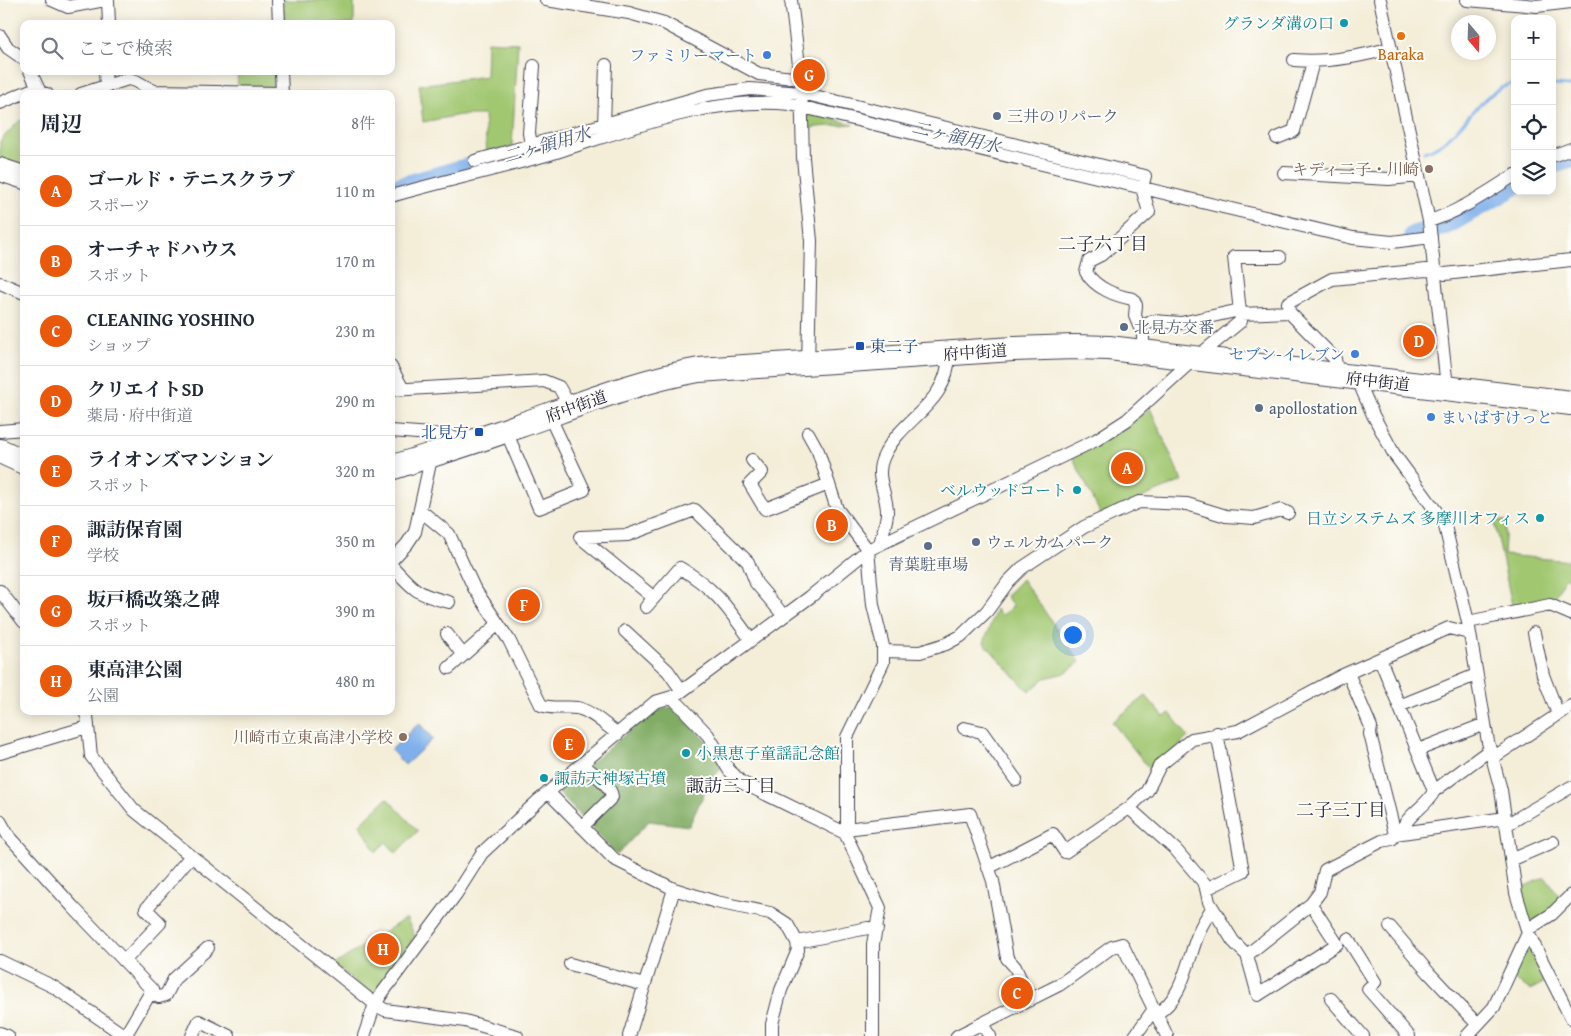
<!DOCTYPE html>
<html lang="ja">
<head>
<meta charset="utf-8">
<style>
  body { margin:0; font-family:"Gentium Book Plus","Noto Serif JP",serif; background:#f2f2f3; color:#1f2937 }
  .controls { position:absolute; right:15px; top:15px; display:grid; overflow:hidden; border-radius:10px; box-shadow:0 2px 12px #0003 }
  .controls button { width:45px; height:45px; display:grid; place-items:center; padding:0; border:0; border-bottom:1px solid #e0e1e3; background:#fff; color:#1f2937; font:25px sans-serif }
  .compass { position:absolute; left:1451px; top:15px; width:45px; height:45px; border-radius:50%; background:#fff; box-shadow:0 2px 12px #0003; rotate:161deg }
  .you { position:absolute; left:1072px; top:634px; width:18px; height:18px; margin:-12px; border:4px solid #fff; border-radius:50%; background:#1a73e8; box-shadow:0 0 0 8px #1a73e833 }
  .badge { display:grid; place-items:center; width:32px; height:32px; border-radius:50%; background:#ea580c; color:#fff; font-size:16px; font-weight:700 }
  .pin { position:absolute; translate:-50% -50%; border:2px solid #fff; box-shadow:0 1px 5px #0006 }
  .list { margin:0; padding:0; list-style:none }
  h2 { display:flex; justify-content:space-between; align-items:center; height:65px; margin:0; padding:0 20px; font-size:21px }
  h2 small { font-size:16px; font-weight:400; color:#747a83 }
  .list li { display:grid; grid-template-columns:32px 1fr auto; gap:15px; align-items:center; box-sizing:border-box; height:70px; padding:0 20px; border-top:1px solid #e0e1e3 }
  .list b { display:block; font-size:19px; white-space:nowrap }
  .list p { margin:0; font-size:16px; white-space:nowrap; color:#747a83 }
  .list em { font-size:16px; font-style:normal; color:#747a83 }
  .icon { flex:none; width:28px; height:28px; fill:none; stroke:currentColor; stroke-width:2; stroke-linecap:round; stroke-linejoin:round }
  .map { position:relative; flex:none; width:1571px; height:1036px; overflow:hidden }
  .search { position:absolute; background:#fff; box-shadow:0 2px 12px #0003; left:20px; top:20px; width:375px; height:55px; display:flex; align-items:center; gap:12px; box-sizing:border-box; padding:0 18px; border-radius:10px; color:#747a83; font-size:19px }
  .panel { position:absolute; background:#fff; box-shadow:0 2px 12px #0003; left:20px; top:90px; width:375px; height:625px; border-radius:10px }
  .map>svg:first-child { display:block }
</style>
</head>
<body>
<div class="map">
<svg width="1571" height="1036" viewBox="0 0 1571 1036">
  <rect width="100%" height="100%" fill="#fdfcf7"/>
  <filter id="ink" filterUnits="userSpaceOnUse"><feTurbulence type="fractalNoise" baseFrequency=".02" numOctaves="2"/><feDisplacementMap in="SourceGraphic" scale="10" xChannelSelector="R" yChannelSelector="G"/><feConvolveMatrix kernelMatrix="1 2 1 2 8 2 1 2 1" color-interpolation-filters="sRGB"/></filter>
  <filter id="wash" filterUnits="userSpaceOnUse"><feTurbulence type="fractalNoise" baseFrequency=".0096" numOctaves="4" result="noise"/><feDisplacementMap in="SourceGraphic" scale="20" xChannelSelector="R" yChannelSelector="G"/><feGaussianBlur stdDeviation="1.12" result="paint"/><feColorMatrix in="noise" values="0 0 0 0 0 0 0 0 0 0 0 0 0 0 0 0 0 1.4 0 .05"/><feComposite in="paint" operator="in"/></filter>
  <g filter="url(#wash)">
    <rect width="100%" height="100%" fill="#f4eed9"/>
    <!-- green -->
    <path fill="#a1c771" stroke="#627456" d="M283,0H354V24H292V21H284Z
      M487,41L518,43L512,147L487,154L484,115H460L423,122L419,85L486,76Z
      M237,71H276L277,89L238,88Z
      M806,112L853,124L806,128Z
      M24,120V168L0,160V141L19,121Z
      M1150,408L1182,481L1101,515L1072,456L1110,438Z
      M1494,520L1506,521L1504,555L1571,561V578H1565L1552,602L1513,610Z
      M1022,579L1080,662L1065,673L1045,678L1029,692L984,643L996,609L1001,616L1013,606L1006,596Z
      M1146,696L1164,717L1170,713L1188,737L1152,772L1112,722Z
      M387,798L418,831L396,853L386,842L376,852L360,824Z
      M1545,877L1564,902L1527,928L1516,891Z
      M406,918L415,936L373,995L334,965Z
      M1525,945H1531L1547,981L1530,990L1512,977Z"/>
    <!-- forest -->
    <path fill="#80ac63" stroke="#51674f" d="M672,707L706,740L722,767L708,785L689,826L649,821L617,855L557,791L651,713Z"/>
    <!-- water -->
    <path fill="#80b0eb" stroke="#516993" d="M419,723L433,739L405,765L391,750Z"/>
    <g fill="none" stroke-linecap="round" stroke-linejoin="round">
      <!-- stream -->
      <path stroke="#80b0eb" stroke-width="3" d="M1552,85L1571,86
        M1424,152C1462,141 1474,92 1515,83"/>
      <!-- river -->
      <path stroke="#80b0eb" stroke-width="19" d="M717,99L738,96L786,97
        M1552,165L1571,159
        M391,189L497,159
        M1413,235L1447,225L1515,186"/>
    </g>
  </g>
  <g filter="url(#ink)">
    <g fill="none" stroke-linecap="round" stroke-linejoin="round">
      <!-- street casing -->
      <g stroke="#424153" stroke-width="14">
        <path id="street" d="M52,0L68,7L105,0
          M108,0L109,24
          M278,0L279,24
          M546,0L629,13L664,23L759,74L801,79
          M791,0L801,81L803,158L811,241L808,365
          M1380,0L1429,221L1447,387
          M1467,0L1537,6L1571,2
          M0,36L8,48L24,59
          M1294,60C1327,63 1359,57 1391,48
          M30,71L40,92
          M105,71L106,86
          M281,71L282,94
          M81,94L128,79C139,80 145,88 155,91L282,93
          M0,103L31,90L47,94
          M604,125L606,65
          M1277,138L1294,131L1313,62
          M531,145L529,133L534,66
          M1552,156L1571,149
          M475,161L707,95L750,89L802,93L1145,176L1142,188L1149,212L1101,255L1089,261L1086,272C1095,288 1116,296 1133,299L1136,305L1135,316L1143,335V352
          M0,164L24,172
          M1284,173L1389,179L1419,176
          M0,175L24,183
          M391,196C444,181 497,169 550,154C628,130 708,96 790,104L1353,238L1392,242L1431,237
          M1429,221C1460,212 1487,192 1515,175
          M0,283L24,293
          M1241,314L1289,312
          M1141,327L1153,321L1181,323L1240,310
          M391,367L403,389
          M1338,376L1335,359L1289,312L1288,303L1332,279L1426,270L1445,274L1571,260
          M1357,378L1373,415L1394,454L1444,522L1468,622L1488,742L1501,790L1516,893L1528,933L1571,1018
          M391,390L544,381L559,387L570,407
          M0,431L24,429
          M391,431L444,435L464,441
          M506,431L539,508L584,490L549,415
          M808,433L818,451L837,509L868,550L873,605L883,646V663L847,737V825L845,833
          M752,460L762,472L750,484L765,509L829,484
          M421,511L449,534L474,588L509,640L541,705C553,710 565,706 577,708C592,711 606,726 618,734
          M580,537L628,535L695,510L748,562L756,583L784,616
          M580,537L654,598
          M880,544C882,535 886,524 887,514C888,494 874,478 883,458C901,416 948,407 949,354
          M391,561L407,544L415,532L432,454
          M391,565C413,589 417,595 449,602
          M0,591L24,622
          M646,607L680,568C716,589 727,607 751,640
          M1468,622L1550,605L1571,614
          M625,631L668,671L682,691
          M1534,633L1543,675L1558,714
          M447,634L463,655
          M883,651L920,652L946,644L961,636L987,611L1008,582L1022,568L1084,527L1139,502L1187,504L1226,516L1254,518L1281,510L1288,513
          M1380,659L1434,791L1491,749
          M449,668L498,624
          M1348,673L1371,727L1370,734L1395,834L1505,818
          M672,697L708,735L729,770L741,782L845,833L880,908L873,944V1036
          M1399,706L1476,675
          M84,711L87,716L91,756L134,810L375,1004L385,1010L465,1021L517,1036
          M964,728L982,732L1016,780
          M1418,750L1485,724
          M0,753L87,727
          M1494,757L1571,706
          M582,764C591,772 611,784 612,797L582,827
          M548,792L614,859L674,889L716,902L770,913L787,924L797,942L798,950L781,990L772,1024V1036
          M1129,808L1176,850L1205,884L1209,902L1233,941L1247,955L1258,995L1337,944L1311,904
          M0,821L8,835L73,907L152,990L125,1036
          M1506,825L1571,787
          M846,829L970,814L993,881L1007,958L1015,967L1030,1000
          M1401,833C1406,814 1427,807 1434,791
          M1511,860L1553,842
          M988,868L1053,834L1065,852L1129,808L1147,791L1160,765L1192,739L1238,731L1341,676L1449,628L1469,633
          M1206,889L1243,871L1217,733
          M1390,927L1429,973L1477,1024
          M1527,930L1552,914L1571,895
          M1348,939L1375,982L1368,989L1409,1036
          M797,942L868,928L877,929
          M1247,955L1311,904L1320,892L1325,870L1382,841L1392,839L1395,834
          M0,961L54,987L125,1036
          M124,961L160,923L146,909L191,856
          M570,964L644,985
          M150,993L159,997L166,995L174,979L208,948
          M1331,999L1363,1036
          M1156,1014C1184,998 1187,960 1199,932C1202,923 1208,916 1212,908
          M982,1025L990,1036
          M0,1033L8,1036
          M192,1036L199,1021L229,1036
          M364,1036L375,1004L383,992L456,894L482,853L539,800L655,702L672,697L682,691L810,597L868,550L1096,440L1127,420L1185,367L1241,321L1234,257H1280
          M629,1036L674,889
          M957,1036L1059,985L1112,947L1122,944L1167,1036
          M1135,1036L1154,1009
          M1467,1036L1494,1007L1528,933"/>
      </g>
      <!-- highway casing -->
      <g stroke="#424153" stroke-width="26">
        <path id="highway" d="M0,451L24,462
          M391,468C433,454 476,442 518,426C578,405 636,381 699,370L1013,349L1075,347L1109,348L1571,403"/>
      </g>
      <!-- street -->
      <use href="#street" stroke="#fff" stroke-width="12"/>
      <!-- highway -->
      <use href="#highway" stroke="#fff" stroke-width="24"/>
    </g>
  </g>
  <!-- markers -->
  <g fill="#0f9aa8" stroke="#fdfcf7" stroke-width="2">
    <circle cx="1344" cy="23" r="5"/>
    <circle cx="1077" cy="490" r="5"/>
    <circle cx="1540" cy="518" r="5"/>
    <circle cx="686" cy="753" r="5"/>
    <circle cx="544" cy="778" r="5"/>
  </g>
  <circle fill="#e8710a" stroke="#fdfcf7" stroke-width="2" cx="1401" cy="36" r="5"/>
  <g fill="#3f7fe0" stroke="#fdfcf7" stroke-width="2">
    <circle cx="767" cy="55" r="5"/>
    <circle cx="1355" cy="354" r="5"/>
    <circle cx="1431" cy="417" r="5"/>
  </g>
  <g fill="#5c6f8a" stroke="#fdfcf7" stroke-width="2">
    <circle cx="997" cy="116" r="5"/>
    <circle cx="1124" cy="327" r="5"/>
    <circle cx="1259" cy="408" r="5"/>
    <circle cx="976" cy="542" r="5"/>
    <circle cx="928" cy="546" r="5"/>
  </g>
  <g fill="#8d6e63" stroke="#fdfcf7" stroke-width="2">
    <circle cx="1429" cy="169" r="5"/>
    <circle cx="403" cy="737" r="5"/>
  </g>
  <g fill="#1a4fb4" stroke="#fdfcf7" stroke-width="2">
    <rect x="855" y="341" width="10" height="10" rx="2.5"/>
    <rect x="474" y="427" width="10" height="10" rx="2.5"/>
  </g>
  <g text-anchor="middle" stroke-width="4" stroke-linejoin="round" paint-order="stroke">
    <!-- culture labels -->
    <g font-size="16" fill="#0d838f" stroke="#fdfcf7" text-anchor="end">
      <text x="1334" y="29">グランダ溝の口</text>
      <text x="1067" y="496">ベルウッドコート</text>
      <text x="1530" y="524">日立システムズ 多摩川オフィス</text>
      <text x="696" y="759" text-anchor="start">小黒恵子童謡記念館</text>
      <text x="554" y="784" text-anchor="start">諏訪天神塚古墳</text>
    </g>
    <!-- food labels -->
    <g font-size="16" fill="#c56008" stroke="#fdfcf7">
      <text x="1401" y="60">Baraka</text>
    </g>
    <!-- shop labels -->
    <g font-size="16" fill="#366cbe" stroke="#fdfcf7" text-anchor="end">
      <text x="757" y="61">ファミリーマート</text>
      <text x="1345" y="360">セブン-イレブン</text>
      <text x="1441" y="423" text-anchor="start">まいばすけっと</text>
    </g>
    <!-- service labels -->
    <g font-size="16" fill="#4e5e75" stroke="#fdfcf7" text-anchor="start">
      <text x="1007" y="122">三井のリパーク</text>
      <text x="1134" y="333">北見方交番</text>
      <text x="1269" y="414">apollostation</text>
      <text x="986" y="548">ウェルカムパーク</text>
      <text x="928" y="570" text-anchor="middle">青葉駐車場</text>
    </g>
    <!-- education labels -->
    <g font-size="16" fill="#785e54" stroke="#fdfcf7" text-anchor="end">
      <text x="1419" y="175">キディ二子・川崎</text>
      <text x="393" y="743">川崎市立東高津小学校</text>
    </g>
    <!-- transit labels -->
    <g font-size="16" fill="#164399" stroke="#fdfcf7" text-anchor="start">
      <text x="870" y="352">東二子</text>
      <text x="469" y="438" text-anchor="end">北見方</text>
    </g>
    <!-- street labels -->
    <g font-size="16" fill="#22223b" stroke="#fdfcf7">
      <text transform="translate(975 352) rotate(-4)" y="6">府中街道</text>
      <text transform="translate(1378 381) rotate(6)" y="6">府中街道</text>
      <text transform="translate(576 406) rotate(-20)" y="6">府中街道</text>
    </g>
    <!-- water labels -->
    <g font-size="18" font-style="italic" fill="#485b81" stroke="#fdfcf7">
      <text transform="translate(956 137) rotate(13)" y="6">二ヶ領用水</text>
      <text transform="translate(547 145) rotate(-16)" y="6">二ヶ領用水</text>
    </g>
    <!-- neighbourhood labels -->
    <g font-size="18" fill="#22223b" stroke="#fdfcf7">
      <text x="1103" y="250">二子六丁目</text>
      <text x="731" y="792">諏訪三丁目</text>
      <text x="1341" y="816">二子三丁目</text>
    </g>
  </g>
</svg>
<div class="controls">
<button>+</button>
<button>−</button>
<button><svg class="icon" aria-label="locate" viewBox="0 0 24 24"><circle cx="12" cy="12" r="6"/><path d="M12 2v4M12 18v4M2 12h4M18 12h4"/></svg></button>
<button><svg class="icon" aria-label="layers" viewBox="0 0 24 24"><path d="M12 4l9 5-9 5-9-5zM3 14l9 5 9-5"/></svg></button>
</div>
<svg class="compass" viewBox="-18 -18 36 36"><path d="M0-13l5 13h-10z" fill="#e53935"/><path d="M0 13l5-13h-10z" fill="#747a83"/></svg>
<div class="you"></div>
<div class="pin badge" style="left:1127px;top:468px">A</div>
<div class="pin badge" style="left:832px;top:525px">B</div>
<div class="pin badge" style="left:1017px;top:993px">C</div>
<div class="pin badge" style="left:1419px;top:341px">D</div>
<div class="pin badge" style="left:569px;top:744px">E</div>
<div class="pin badge" style="left:524px;top:605px">F</div>
<div class="pin badge" style="left:809px;top:75px">G</div>
<div class="pin badge" style="left:383px;top:949px">H</div>
<div class="search"><svg class="icon" aria-label="search" viewBox="0 0 24 24"><circle cx="10" cy="10" r="6"/><path d="M15 15l6 6"/></svg>ここで検索</div>
<section class="panel">
<h2>周辺<small>8件</small></h2>
<ul class="list">
<li><span class="badge">A</span><div><b>ゴールド・テニスクラブ</b><p>スポーツ</p></div><em>110 m</em></li>
<li><span class="badge">B</span><div><b>オーチャドハウス</b><p>スポット</p></div><em>170 m</em></li>
<li><span class="badge">C</span><div><b>CLEANING YOSHINO</b><p>ショップ</p></div><em>230 m</em></li>
<li><span class="badge">D</span><div><b>クリエイトSD</b><p>薬局 · 府中街道</p></div><em>290 m</em></li>
<li><span class="badge">E</span><div><b>ライオンズマンション</b><p>スポット</p></div><em>320 m</em></li>
<li><span class="badge">F</span><div><b>諏訪保育園</b><p>学校</p></div><em>350 m</em></li>
<li><span class="badge">G</span><div><b>坂戸橋改築之碑</b><p>スポット</p></div><em>390 m</em></li>
<li><span class="badge">H</span><div><b>東高津公園</b><p>公園</p></div><em>480 m</em></li>
</ul>
</section>
</div>
</body>
</html>
